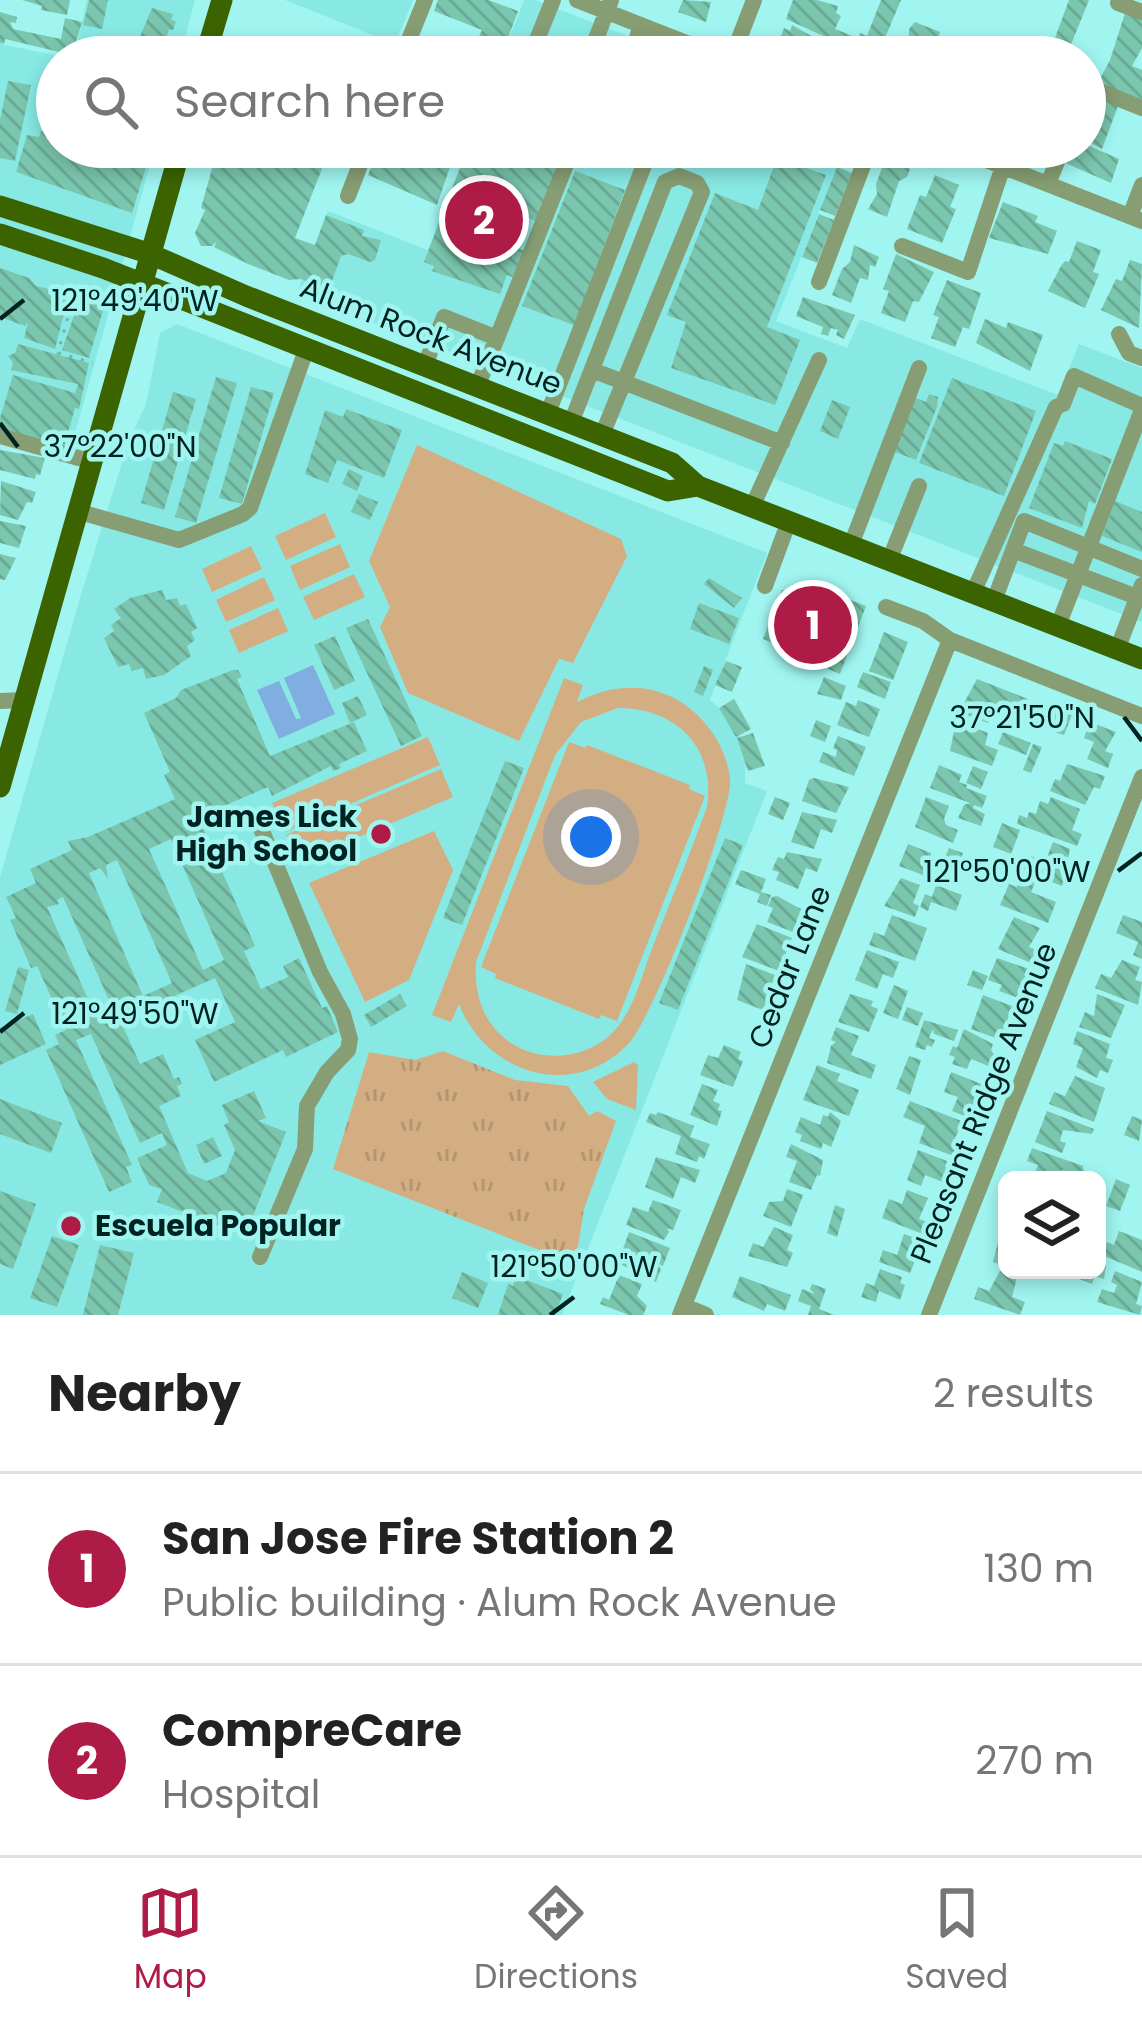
<!DOCTYPE html>
<html lang="en">
<head>
<meta charset="utf-8">
<style>
  body { margin:0; font-family:Poppins,sans-serif; background:#f2f2f2; color:#222 }
  .controls { position:absolute; right:36px; bottom:36px; display:grid; overflow:hidden; border-radius:18px; box-shadow:0 6px 18px #0003 }
  .controls button { width:108px; height:108px; display:grid; place-items:center; padding:0; border:0; border-bottom:3px solid #e0e0e0; background:#fff; color:#222; font:60px sans-serif }
  .you { position:absolute; left:591px; top:837px; width:42px; height:42px; margin:-30px; border:9px solid #fff; border-radius:50%; background:#1a73e8; box-shadow:0 0 0 18px #1a73e833 }
  .badge { display:grid; place-items:center; width:78px; height:78px; border-radius:50%; background:#ae1b46; color:#fff; font-size:39px; font-weight:700 }
  .pin { position:absolute; translate:-50% -50%; border:6px solid #fff; box-shadow:0 3px 12px #0006 }
  .list { margin:0; padding:0; list-style:none }
  h2 { display:flex; justify-content:space-between; align-items:center; height:156px; margin:0; padding:0 48px; font-size:51px }
  h2 small { font-size:39px; font-weight:400; color:#767676 }
  .list li { display:grid; grid-template-columns:78px 1fr auto; gap:36px; align-items:center; box-sizing:border-box; height:192px; padding:0 48px; border-top:3px solid #e0e0e0 }
  .list b { display:block; font-size:45px; white-space:nowrap }
  .list p { margin:0; font-size:39px; white-space:nowrap; color:#767676 }
  .list em { font-size:39px; font-style:normal; color:#767676 }
  .icon { flex:none; width:66px; height:66px; fill:none; stroke:currentColor; stroke-width:2; stroke-linecap:round; stroke-linejoin:round }
  .map { position:relative; flex:none; width:1142px; height:1315px; overflow:hidden }
  .search { position:absolute; background:#fff; box-shadow:0 6px 18px #0003; left:36px; right:36px; top:36px; height:132px; display:flex; align-items:center; gap:30px; box-sizing:border-box; padding:0 42px; border-radius:66px; color:#767676; font-size:45px }
  .sheet { height:540px; background:#fff }
  nav { display:flex; justify-content:space-around; align-items:center; box-sizing:border-box; height:168px; border-top:3px solid #e0e0e0; background:#fff; font-size:33px; color:#767676 }
  nav a { display:grid; justify-items:center; gap:6px }
  nav .on { color:#ae1b46 }
  .map>svg:first-child { display:block }
</style>
</head>
<body>
<div class="map">
<svg width="1142" height="1315" viewBox="0 0 1142 1315">
  <defs>
    <pattern id="park-tufts" width="24" height="20" patternUnits="userSpaceOnUse" patternTransform="scale(3)"><rect width="24" height="20" fill="#d3ae82"/><path d="M3 7l-1-3M5 7V3M7 7l1-3M15 17l-1-3M17 17v-4M19 17l1-3" fill="none" stroke="#b39570"/></pattern>
    <pattern id="building-back-hatch" width="6" height="6" patternUnits="userSpaceOnUse" patternTransform="scale(3)"><rect width="6" height="6" fill="#7bc6ae"/><path d="M-1 5l2 2M0 0l6 6M5-1l2 2" fill="none" stroke="#69aa95"/></pattern>
  </defs>
  <rect width="100%" height="100%" fill="#a0f5f1"/>
  <!-- built -->
  <path fill="#88e9e4" d="M87,0H195L180,57H74Z
    M285,0H413L395,44Z
    M524,0H535L682,57H502Z
    M0,44L65,57H57V147H155L67,462L0,443Z
    M468,147H845L776,321L847,348L860,319L1058,395L1079,344L1142,368V622L297,293L328,211L428,250Z
    M177,324L767,553L710,700L728,716L739,734L746,753L745,783L767,791L562,1315H0V877L80,598L128,443L146,404L160,333Z"/>
  <!-- grass -->
  <path fill="#d3ae82" fill-rule="evenodd" d="M417,445L621,539L627,556L573,663L559,659L519,741L408,693L380,627L390,607L369,561Z
    M325,513L336,537L286,560L275,536Z
    M340,544L350,567L300,590L290,566Z
    M251,546L262,569L212,592L202,569Z
    M354,574L365,597L314,620L303,597Z
    M264,577L275,600L226,622L216,600Z
    M278,608L288,631L239,653L229,630Z
    M564,678L583,685L577,702C608,686 642,682 674,698C704,714 726,745 730,778C734,812 653,1018 629,1043C574,1102 486,1074 459,1004L451,1022L432,1015ZM618,708C676,708 716,747 707,807C690,854 671,900 653,946C643,972 636,1002 620,1024C596,1057 546,1066 511,1043C483,1024 474,995 476,962L555,755L581,722Z
    M428,737L440,765L285,832L272,803Z
    M569,742L585,748L587,745L690,785L689,789L705,796L617,1021L601,1015L599,1019L495,978L496,974L481,967Z
    M441,769L453,797L298,863L286,835Z
    M434,831L453,870L409,980L365,1002L309,883Z
    M634,1062L638,1065L636,1110L607,1099L593,1082Z"/>
  <!-- park -->
  <path fill="url(#park-tufts)" d="M443,1051L515,1080L568,1086L589,1116L597,1111L616,1121L584,1209L575,1264L333,1169L369,1052L415,1060Z"/>
  <!-- water -->
  <path fill="#81aee0" d="M313,665L335,714L279,739L257,690L279,681L296,719L301,718L284,678Z"/>
  <!-- building -->
  <path fill="url(#building-back-hatch)" fill-rule="evenodd" d="M22,0H70L67,15L41,10L42,6Z
    M89,0H108L102,29L83,25Z
    M438,0H488L518,11L501,57H469L482,30L434,11Z
    M683,0L711,2L706,22L678,12Z
    M793,0H817L838,6L836,13L841,16L835,29L855,37L847,57L826,51L823,57L797,53L795,57L776,48L784,28L790,31L792,25L827,45L830,39L786,19Z
    M881,0H901L877,57H859L864,42L858,39L860,33L867,36Z
    M1069,0H1089L1066,57H1048Z
    M152,8L173,14L171,20L176,21L173,30L169,29L164,46L139,39Z
    M1126,10L1142,16V48L1132,66L1142,70V100L1091,81L1094,75L1101,77L1110,60Z
    M0,12L17,17L16,23L10,22L13,29L61,39L65,18L82,22L72,55L5,39L4,44L0,43Z
    M915,22L940,32L931,57H913L919,42L909,38V29Z
    M106,42L123,48L120,57H102Z
    M8,81L31,85L15,161L0,158V120Z
    M1095,92L1119,103L1102,149L1085,140V117Z
    M41,131L57,135V147H143L151,151L132,213L16,172L27,135L39,137Z
    M1085,144L1119,159L1111,183L1063,162L1072,147Z
    M218,147H262L259,157L277,162L282,147L330,148L295,238L315,245L326,215L364,230L362,236L381,240L375,260L370,262L348,254L341,256L330,287L325,289L301,279L289,280L248,264L214,247L217,241L212,246H201L195,233L205,210L201,208Z
    M379,147H421L452,161L437,205L368,175Z
    M468,147H481L521,162L526,148L560,161L537,222L529,218L523,233L527,234L517,248L525,251L515,278L507,275L500,294L432,271L434,266L424,262Z
    M779,152L785,154L783,158L803,162L801,166L826,175L767,327L800,340L775,405L671,368L686,322L667,315L715,193L758,210Z
    M886,157L910,169L907,177L899,181L887,217L868,209L877,194L876,184Z
    M837,167L852,173L835,216L820,210Z
    M575,171L625,190L574,325L522,306Z
    M935,175L959,185L950,207L956,209L942,243L907,229L920,195L926,197Z
    M1003,202L1038,216L1035,222L1057,231L1048,254L989,238Z
    M819,214L834,220L817,263L802,257Z
    M1077,241L1101,250L1093,272L1099,274L1085,308L1048,291L1061,266L1065,261L1069,262Z
    M854,245L879,257L875,267L870,265L868,280L860,278L851,303L832,295L842,269L850,262Z
    M896,254L934,272L919,302L913,301L905,322L881,313L889,291L883,289Z
    M1130,260L1142,264L1139,328L1101,310L1116,279L1122,281Z
    M0,268L29,278L36,286L69,294L55,349L24,338L28,322L25,326L0,317Z
    M947,280L981,293L969,329L963,327L955,347L931,338L939,317L933,315Z
    M803,297L855,315L844,339L836,335L838,330L831,328L828,336L821,334L823,327L796,316Z
    M80,298L104,307L89,358L62,350Z
    M985,319L1006,328L1008,322L1043,335L1030,371L976,343Z
    M18,344L89,363L79,409L75,408L63,450L0,432V418L13,375L75,393L78,384L11,370L13,363L8,356L15,353Z
    M216,377L237,383L196,523L175,517Z
    M952,378L1036,411L1004,496L919,463Z
    M251,387L274,393L242,504L219,498Z
    M173,392L196,399L164,510L141,503Z
    M929,394L938,397L937,407L916,460L890,450L910,396L926,402Z
    M832,400L850,407L838,439L820,431Z
    M346,409L402,430L384,478L337,460L328,483L305,474L325,410L343,417Z
    M1065,441L1112,459L1095,504L1089,501L1082,528L1029,508L1054,443L1063,446Z
    M0,450L45,458L40,475L36,474L35,479L0,470Z
    M349,469L363,476L357,491L342,484Z
    M1,481L36,492L32,503L27,502L18,520L0,515Z
    M359,494L378,502L370,520L351,512Z
    M1115,501L1142,512V552L1102,536Z
    M0,521L26,526L19,548L0,543Z
    M0,554L16,558L5,580L0,579Z
    M709,578L742,598L734,608L704,584Z
    M162,590L166,600L177,598L180,606L186,604L197,628L191,632L195,640L187,646L191,656L164,675L146,679L143,668L132,671L129,664L118,667L104,638L114,631L111,625L121,618L114,609L130,598Z
    M782,590H804L825,598L821,606L834,611L836,607L841,609L845,598L866,606L840,674L828,669L830,662L823,656L804,649L802,654L763,639Z
    M699,603L739,618L729,644L690,629Z
    M368,619L422,736L401,746L346,628Z
    M884,632L908,642L893,680L869,671Z
    M335,636L355,681L334,690L314,645Z
    M726,661L742,667L732,692L715,685Z
    M704,666L713,670L703,696L694,692Z
    M233,670H238L242,677L237,679L270,756L354,722L367,751L339,764L341,768L333,771L331,766L272,796L268,787L198,817L255,946L244,951L261,989L288,977L283,966L299,958L322,1008L327,1006L338,1032L286,1057L283,1050L214,1082L195,1040L235,1022L215,978L120,1020L140,1064L163,1054L174,1079L179,1077L182,1084L177,1086L181,1096L159,1106L188,1173L207,1181L226,1173L235,1150L224,1125L229,1122L222,1105L254,1091L266,1118L258,1121L286,1132L245,1236L157,1202L162,1189L149,1185L137,1158L167,1145L162,1133L140,1143L91,1034L76,1040L132,1165L126,1167L132,1182L109,1192L46,1050L59,1044L55,1035L66,1030L37,966L31,968L10,920L16,918L6,897L36,883L30,869L72,850L68,841L88,837L175,799L164,775L170,772L144,713L176,698L181,690ZM171,839L224,960L203,970L149,849ZM117,860L172,983L143,996L89,873L100,868L108,879L106,865ZM63,897L113,1009L96,1017L47,907L59,904L57,900Z
    M863,672L891,682L885,699L857,687Z
    M824,677L846,686L841,700L817,694Z
    M977,679L1028,699L1020,720L997,711L995,705L988,723L959,712Z
    M358,696L367,715L350,723L342,703Z
    M734,699L751,729L736,737L719,708Z
    M858,700L880,709L869,737L837,725L846,702L856,706Z
    M1057,710L1072,715L1064,735L1049,730Z
    M816,720L831,726L825,742L810,736Z
    M956,721L988,733L985,745L998,750L992,766L950,751Z
    M1090,722L1116,732L1105,751L1113,754L1108,768L1087,759L1094,742L1084,738Z
    M1003,732L1031,743L1026,755L998,744Z
    M753,733L765,766L748,771L737,738Z
    M838,736L866,747L854,776L819,762L823,752L836,757L837,750L833,748Z
    M1033,744L1042,747L1031,773L1023,770Z
    M505,761L524,768L462,925L443,918Z
    M1067,764L1105,776L1100,789L1094,787L1085,805L1050,791L1055,779L1060,781Z
    M939,765L962,775L959,782L967,785L966,788L987,796L982,808L974,805L973,808L985,814L981,826L958,818L964,805L970,803L930,788Z
    M973,766L988,772L981,789L966,783Z
    M814,778L849,787L836,813L802,801L809,780Z
    M775,797L790,803L783,820L768,814Z
    M926,797L949,806L944,819L946,825L958,830L953,843L915,827Z
    M1051,797L1080,809L1072,830L1082,834L1077,846L1017,824L1019,815L1027,818L1029,812L1036,814L1040,801L1048,804Z
    M802,812L837,820L832,833L821,829L814,849L791,842Z
    M1002,823L1020,830L1011,854L993,847Z
    M725,838L743,845L678,1010L659,1003Z
    M1053,842L1070,849L1062,886L1039,877Z
    M908,844L931,853V861L936,863L931,878L899,866Z
    M949,848L963,853L956,870L942,865Z
    M787,852L822,859L817,872L806,868L798,889L776,880L779,872L772,870L778,857L784,859Z
    M1028,855L1043,861L1037,875L1014,866L1018,856L1026,859Z
    M741,870L766,879L761,892L771,895L767,906L757,902L760,894L735,884Z
    M1021,875L1036,880L1031,892L1056,902L1048,923L1000,905L1009,884L1017,887Z
    M901,878L920,885L913,903L919,906L915,917L884,906Z
    M936,885L962,895L956,911L931,902L928,911L920,907L925,894L932,897Z
    M777,896L801,909L793,932L767,922L773,908L768,906L772,897Z
    M892,915L927,928L915,961L869,945L874,932L884,936Z
    M1123,915L1142,922V959L1133,955L1138,942L1116,933Z
    M1014,917L1040,928L1029,947L1036,950L1031,963L998,949Z
    M757,924L792,938L779,971L742,957Z
    M867,950L899,962L893,978L883,974L877,989L855,980Z
    M997,958L1029,969L1019,998L999,991L1002,985L988,980Z
    M1122,960L1140,967L1135,980L1142,982L1138,1005L1095,988L1101,974L1111,978Z
    M746,964L775,975L763,1010L737,1000Z
    M18,967L29,970L17,1014L5,1011Z
    M973,970L988,976L982,990L967,985Z
    M894,985L908,991L898,1019L883,1013Z
    M400,994L407,1006L371,1027L364,1015Z
    M850,994L873,1001L871,1006L878,1009L869,1032L838,1022Z
    M1097,994L1125,1005L1111,1038L1079,1027L1085,1012L1094,1016Z
    M983,995L1012,1006L1001,1040L971,1029Z
    M907,1007L923,1013L918,1026L902,1020Z
    M33,1014L46,1044L0,1065V1028Z
    M924,1020L958,1030L954,1041L934,1034L933,1029L929,1038L935,1040L932,1047L927,1045L925,1050L915,1047Z
    M836,1027L859,1036L851,1055L876,1065L871,1079L827,1063L831,1046L836,1042L831,1040Z
    M964,1029L993,1044L991,1050L996,1057L991,1067L971,1059L967,1069L952,1064L955,1057L949,1055L953,1046L957,1048Z
    M1077,1031L1110,1044L1106,1058L1113,1060L1108,1073L1100,1070L1097,1078L1076,1067L1083,1048L1073,1044Z
    M724,1045L741,1052L738,1059L743,1061L733,1087L700,1075L708,1055L718,1058Z
    M909,1056L921,1060L910,1095L896,1089Z
    M817,1065L840,1074L837,1081L859,1090L849,1116L803,1100Z
    M951,1072L984,1085L972,1119L952,1111L958,1097L944,1092Z
    M1075,1076L1105,1088L1094,1122L1049,1104L1054,1092L1065,1096Z
    M702,1084L718,1090L713,1101L720,1104L718,1110L722,1111L717,1126L690,1115Z
    M0,1099L62,1123L51,1153L0,1134Z
    M910,1101L964,1122L953,1141L961,1144L956,1157L919,1143L925,1126L903,1117Z
    M1047,1111L1094,1129L1092,1134L1063,1130L1060,1141L1066,1143L1062,1153L1035,1142Z
    M658,1112L694,1126L690,1137L710,1144L704,1159L699,1156L697,1162L675,1154L681,1136L646,1122L650,1113L656,1115Z
    M830,1112L841,1121L831,1147L823,1143L821,1149L800,1141L802,1135L795,1132L801,1117L820,1125L823,1115L828,1117Z
    M1132,1116L1142,1120L1139,1141L1124,1135Z
    M213,1137L222,1156L204,1164L196,1145Z
    M791,1144L823,1160L820,1176L817,1175L811,1190L789,1182L797,1161L786,1157Z
    M1032,1148L1083,1166L1084,1177L1062,1170L1056,1180H1032L1038,1165L1027,1161Z
    M918,1150L947,1161L945,1167L950,1169L945,1183L925,1175L921,1186L907,1180Z
    M656,1157L700,1170L695,1183L681,1177L673,1199L645,1187Z
    M1116,1179L1130,1185L1120,1211L1106,1206Z
    M787,1189L803,1195L791,1227L763,1216L769,1202L783,1201Z
    M907,1190L928,1198L919,1219L930,1223L925,1235L882,1218L889,1199L902,1204Z
    M0,1191L36,1204L13,1269L0,1264Z
    M653,1200L681,1210L673,1230L667,1228L669,1232L664,1240L626,1225L633,1207L648,1212Z
    M835,1205L845,1209L837,1237L827,1233Z
    M1002,1226L1007,1228V1267L993,1262Z
    M774,1227L793,1235L787,1250L793,1253L787,1267L748,1256L753,1243L763,1247Z
    M1119,1231L1142,1240V1272L1102,1255L1107,1242L1114,1245Z
    M629,1232L670,1248L663,1266L658,1264L661,1269L656,1282L618,1263Z
    M904,1234L923,1241L910,1273L879,1262L883,1250L897,1255Z
    M52,1236L79,1245L57,1307L30,1298Z
    M100,1245L134,1253L118,1315H83Z
    M1097,1262L1106,1265L1104,1279L1095,1276L1092,1284L1074,1277L1077,1270H1097Z
    M880,1269L902,1277L900,1283L905,1285L900,1300L879,1291L876,1302L861,1297L866,1283L874,1286Z
    M1000,1271L1017,1277L1012,1297L1025,1302L1020,1315L974,1299L978,1287L989,1291Z
    M1115,1271L1142,1282L1136,1304L1142,1306L1140,1315L1097,1302L1102,1289L1114,1293L1117,1285L1111,1282Z
    M462,1272L488,1283L478,1308L452,1298Z
    M619,1275L642,1284L637,1296L647,1306L643,1315H629L600,1304L603,1297L609,1300Z
    M516,1276L563,1294L555,1315H498L508,1284L513,1286Z
    M740,1276L791,1295L785,1311L767,1304L764,1311L732,1297Z
    M812,1284L826,1289L819,1309L834,1315H808L811,1306L798,1301L802,1289L815,1294L810,1289Z"/>
  <g fill="none" stroke-linecap="round" stroke-linejoin="round">
    <!-- path -->
    <path stroke="#6fb4b1" stroke-width="3" stroke-dasharray="3 9" stroke-linecap="butt" d="M74,295L58,353L93,363"/>
    <!-- minor -->
    <path stroke="#879e74" stroke-width="16" d="M577,0L722,57
      M1118,3L1142,12
      M402,57L425,0
      M530,57L553,0
      M589,57L611,0
      M631,57L641,25
      M732,57L754,0
      M1085,91L1087,86L1142,108
      M953,147L1142,221
      M1048,184L1063,147
      M348,196L367,147
      M1130,216L1142,185
      M902,246L968,272L1003,166
      M819,282L870,147
      M1119,334L1129,353L1142,358
      M497,338L573,147
      M425,365L444,317L497,338L478,385
      M592,370L782,443
      M548,413L651,147
      M571,423L665,182L679,176L697,183L702,192L602,435
      M0,436L93,462
      M752,507L819,360
      M80,512L179,540L243,514L250,508L306,350
      M851,545L919,368
      M1013,550L1137,597
      M889,561L919,486
      M765,586L789,521
      M973,593L1056,407L1063,404L1074,376L1142,406
      M994,601L1024,521L1142,569
      M886,607L923,621L950,640L1142,716
      M1058,626L1142,410
      M1117,650L1142,585
      M0,701L24,700
      M260,826L320,972L343,1014L350,1039L348,1050L327,1072L307,1106L305,1149L260,1257
      M684,1306L706,1315
      M680,1315L950,640
      M929,1315L1142,777"/>
    <!-- major -->
    <path stroke="#3b6400" stroke-width="21" d="M205,57L222,0
      M0,206L148,253L246,296L672,463L698,486L1142,659
      M0,234L103,268L668,491L698,486
      M0,787L181,147"/>
  </g>
  <!-- ticks -->
  <path fill="none" stroke="#002221" stroke-width="4.5" d="M0,319L24,300M0,423L18,447M1124,717L1142,741M1118,871L1142,853M0,1032L24,1013M550,1315L574,1297"/>
  <!-- markers -->
  <g fill="#ae1b46" stroke="#a0f5f1" stroke-width="4.5">
    <circle cx="381" cy="834" r="12"/>
    <circle cx="71" cy="1226" r="12"/>
  </g>
  <g text-anchor="middle" stroke-width="9" stroke-linejoin="round" paint-order="stroke">
    <!-- street labels -->
    <g font-size="30" fill="#002221" stroke="#a0f5f1">
      <text transform="translate(431 336) rotate(21)" y="10">Alum Rock Avenue</text>
      <text transform="translate(790 967) rotate(-68)" y="10">Cedar Lane</text>
      <text transform="translate(984 1103) rotate(-68)" y="10">Pleasant Ridge Avenue</text>
    </g>
    <!-- poi labels -->
    <g font-size="30" font-weight="bold" fill="#002221" stroke="#a0f5f1" text-anchor="end">
      <text x="357" y="827">James Lick<tspan x="357" dy="34">High School</tspan></text>
      <text x="95" y="1236" text-anchor="start">Escuela Popular</text>
    </g>
  </g>
  <g font-size="30" text-anchor="middle" fill="#002221" stroke="#a0f5f1" stroke-width="9" stroke-linejoin="round" paint-order="stroke">
    <text x="135" y="311">121°49'40"W</text>
    <text x="120" y="457">37°22'00"N</text>
    <text x="1022" y="728">37°21'50"N</text>
    <text x="1007" y="882">121°50'00"W</text>
    <text x="135" y="1024">121°49'50"W</text>
    <text x="574" y="1277">121°50'00"W</text>
  </g>
</svg>
<div class="controls">
<button><svg class="icon" aria-label="layers" viewBox="0 0 24 24"><path d="M12 4l9 5-9 5-9-5zM3 14l9 5 9-5"/></svg></button>
</div>
<div class="you"></div>
<div class="pin badge" style="left:813px;top:625px">1</div>
<div class="pin badge" style="left:484px;top:220px">2</div>
<div class="search"><svg class="icon" aria-label="search" viewBox="0 0 24 24"><circle cx="10" cy="10" r="6"/><path d="M15 15l6 6"/></svg>Search here</div>
</div>
<section class="sheet">
<h2>Nearby<small>2 results</small></h2>
<ul class="list">
<li><span class="badge">1</span><div><b>San Jose Fire Station 2</b><p>Public building · Alum Rock Avenue</p></div><em>130 m</em></li>
<li><span class="badge">2</span><div><b>CompreCare</b><p>Hospital</p></div><em>270 m</em></li>
</ul>
</section>
<nav>
<a class="on"><svg class="icon" aria-label="map" viewBox="0 0 24 24"><path d="M3 6l6-2 6 2 6-2v14l-6 2-6-2-6 2zM9 4v14M15 6v14"/></svg>Map</a>
<a><svg class="icon" aria-label="directions" viewBox="0 0 24 24"><path d="M12 3l9 9-9 9-9-9zM9 14v-3h6M13 9l2 2-2 2"/></svg>Directions</a>
<a><svg class="icon" aria-label="saved" viewBox="0 0 24 24"><path d="M7 4h10v16l-5-4-5 4z"/></svg>Saved</a>
</nav>
</body>
</html>
